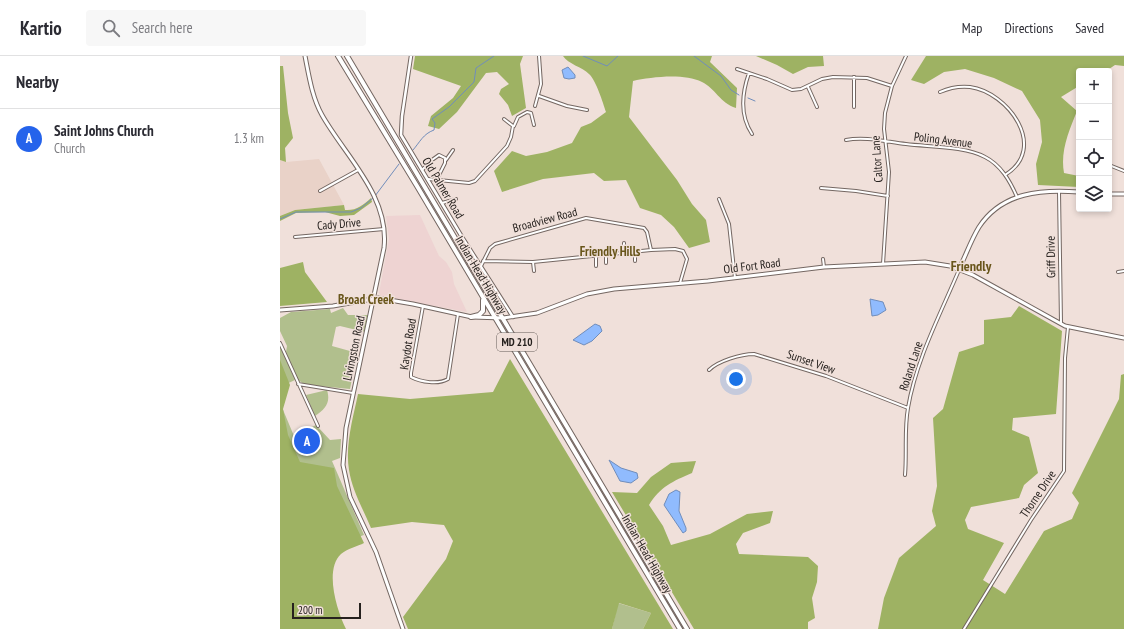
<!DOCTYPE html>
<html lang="en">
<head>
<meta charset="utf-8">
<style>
  body { margin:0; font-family:"PT Sans Narrow",sans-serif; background:#f7f7f7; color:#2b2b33 }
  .controls { position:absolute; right:12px; top:12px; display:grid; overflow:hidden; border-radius:4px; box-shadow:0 2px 6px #0003 }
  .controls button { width:36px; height:36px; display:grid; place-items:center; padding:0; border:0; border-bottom:1px solid #e1e1e2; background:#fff; color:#2b2b33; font:20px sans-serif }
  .scale { position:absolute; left:12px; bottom:10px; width:69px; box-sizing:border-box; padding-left:4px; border:2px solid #26211e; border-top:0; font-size:11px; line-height:14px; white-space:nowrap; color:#26211e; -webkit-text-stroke:3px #f0e0da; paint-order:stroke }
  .you { position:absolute; left:456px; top:323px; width:14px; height:14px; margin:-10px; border:3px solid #fff; border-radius:50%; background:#1a73e8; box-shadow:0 0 0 6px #1a73e833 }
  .badge { display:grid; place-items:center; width:26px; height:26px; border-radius:50%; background:#2563eb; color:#fff; font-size:13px; font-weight:700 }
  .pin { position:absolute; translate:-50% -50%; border:2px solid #fff; box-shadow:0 1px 4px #0006 }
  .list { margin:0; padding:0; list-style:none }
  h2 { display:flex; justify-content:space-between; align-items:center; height:52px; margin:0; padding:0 16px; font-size:17px }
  h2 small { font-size:13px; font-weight:400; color:#7c7c81 }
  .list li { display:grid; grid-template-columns:26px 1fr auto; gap:12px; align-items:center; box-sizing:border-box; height:60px; padding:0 16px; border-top:1px solid #e1e1e2 }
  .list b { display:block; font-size:15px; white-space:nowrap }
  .list p { margin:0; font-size:13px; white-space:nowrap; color:#7c7c81 }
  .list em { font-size:13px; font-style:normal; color:#7c7c81 }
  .icon { flex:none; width:22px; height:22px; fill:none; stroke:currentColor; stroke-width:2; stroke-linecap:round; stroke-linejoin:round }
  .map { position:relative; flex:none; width:844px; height:573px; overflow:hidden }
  header { display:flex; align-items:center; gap:24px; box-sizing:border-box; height:56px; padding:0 20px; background:#fff; border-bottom:1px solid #e1e1e2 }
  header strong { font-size:19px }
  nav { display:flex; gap:22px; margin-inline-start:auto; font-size:14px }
  .search { width:280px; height:36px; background:#f7f7f7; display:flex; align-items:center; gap:10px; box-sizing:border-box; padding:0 14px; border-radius:4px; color:#7c7c81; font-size:15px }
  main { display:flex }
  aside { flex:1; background:#fff }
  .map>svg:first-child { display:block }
</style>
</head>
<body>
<header>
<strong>Kartio</strong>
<div class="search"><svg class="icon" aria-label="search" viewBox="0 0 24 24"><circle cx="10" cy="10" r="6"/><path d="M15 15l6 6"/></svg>Search here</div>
<nav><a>Map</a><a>Directions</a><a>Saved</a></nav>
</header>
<main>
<aside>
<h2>Nearby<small></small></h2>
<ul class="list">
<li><span class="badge">A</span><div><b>Saint Johns Church</b><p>Church</p></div><em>1.3 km</em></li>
</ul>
</aside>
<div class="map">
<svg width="844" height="573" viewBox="0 0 844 573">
  <rect width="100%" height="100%" fill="#f0e0da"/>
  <!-- commercial -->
  <path fill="#eed3d2" d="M140,159L159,200L166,206L172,216L174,228L187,256L101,240L99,237L109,183L106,160Z"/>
  <!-- built -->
  <path fill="#e9d2c8" d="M39,103L64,149L15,154L0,160V104L6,106Z"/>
  <!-- green -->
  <path fill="#b1bf8d" d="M63,252L68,259H89L85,276L60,270L56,271L52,290L77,297L70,333L39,330L24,328L18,324L6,296L7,290L0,275V262L11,256L50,253L51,257Z
    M0,290L15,324L0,331Z
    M47,334C51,347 45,353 35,360L26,339Z
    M1,349L14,380L36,369L50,384L61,383L60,402L52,405L84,479L33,496L58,573H0Z
    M338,547L371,557L363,573H332Z"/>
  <!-- forest -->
  <path fill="#9eb263" d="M135,0H243L240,8L246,52L232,60L228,49L219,38L221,33L229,28L217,16L206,17L177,56L159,73L148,70L151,60L173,42L181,30L133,13Z
    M283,0H432L430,6L457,32L456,52C440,47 435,32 422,26C404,17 371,21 353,25L349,61L397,124L412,148L426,164L430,186L409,192L394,171L381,159L360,152L346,124L324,125L314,117L263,123L222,136L214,115L232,95L246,100L267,96L292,87L301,71L311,67L326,56C323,47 316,24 309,18C302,11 288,8 283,0Z
    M476,0H543L544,10L528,11L513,18L497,9Z
    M646,0H844V10L835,9L826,15H799V30L781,41L797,55C789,75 780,95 784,117L799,120V131L758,129L756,108L762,86L760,64L742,35L714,22L685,13L664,16L644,28L631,24Z
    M0,10H3L8,57L13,82L5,92L6,106L0,104Z
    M91,142L92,146L74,159L60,160L45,156L16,157L0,165V160L15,154L64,149L65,154C76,155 83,149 91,142Z
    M23,206L25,216L47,246L0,250V212Z
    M739,250L782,275L776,358L733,362L732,374L749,381L758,417L744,429L739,442L691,451L685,464L688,473L724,487L703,524L725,538L764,475L792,463L799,447L792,437L839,343L841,319L844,318V573H598L604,542L619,502L656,470L652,455L657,430L653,362L663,353L679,296L704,288V264L731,261Z
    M230,303L393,573H363L371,557L339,547L332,573H128L123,561L166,503L173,485L164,469L132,466L91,472C83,453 72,434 69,414C65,389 73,362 78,338L130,343L213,336Z
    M0,304L10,329L3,353L8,379L20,406L54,412L57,430L84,487C78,490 67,493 61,498C44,514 57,555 66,573H0Z
    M416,405L412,417C393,425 380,431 369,449L383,470L391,489L430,478L467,458L493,455L490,467L463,477L456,488L459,498L528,501L538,510L537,526L532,542L535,562L528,566V573H414L332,436L357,437L371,421L391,407Z"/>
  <!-- water -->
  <path fill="#90bbfe" stroke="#708dbb" d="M288,11L295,19V22L289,23L284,22L282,14Z
    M590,243L603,246L606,254L598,259L592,260Z
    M315,268L320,270L322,275L312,285L304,289L293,284Z
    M329,404L341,412L357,417L358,422L351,427L340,425Z
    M396,434L400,436L399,455L406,472V475L403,477L384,449L389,438Z"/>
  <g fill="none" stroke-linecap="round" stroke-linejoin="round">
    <!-- stream -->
    <path stroke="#708dbb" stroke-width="1" d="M303,0L327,10L338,0
      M414,0L441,20L451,34L459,39
      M468,42L475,45
      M133,94C140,86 143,78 154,74L155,67L152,63L169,51L194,26L196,12L214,0
      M95,140L119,108
      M0,163L16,156H71L81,152L93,142"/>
    <!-- minor casing -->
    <g stroke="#746762" stroke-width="4">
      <path id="minor" d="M457,13L487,23L512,34L521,33L542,23L553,21L587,22L612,30
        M469,17C462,37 460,60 472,78
        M574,21V51
        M528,31L537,51
        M660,36C669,32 680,30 690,31C728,36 769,92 725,119
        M259,40L287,50L307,54
        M255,50L261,28L259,0
        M234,70L238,61L247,56L251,57L254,69
        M566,84C585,80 607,86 626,88C649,91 685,90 705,101C721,109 730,125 737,141
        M166,104L173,94
        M829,109L844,115
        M142,114L152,104L159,99L165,102V107L156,125
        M148,123L189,127L195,125L227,90L231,81L233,70L224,63
        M541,132L576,135L608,140
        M40,135L78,114
        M779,136L781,267
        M439,143L449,168L455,222
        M162,147L176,143
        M15,181L104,173
        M355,196V205
        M344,197V187
        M326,200V207
        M316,201V210
        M543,203L544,211
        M203,205L253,206L371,194
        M253,206L254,215
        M603,208L609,116L604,73L605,57L612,30L626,0
        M201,210L210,192L215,188L306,162L364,172L367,176L371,194L395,193L403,195L407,203L400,227
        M838,216L844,215
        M143,250L131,317V321C141,326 158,329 168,323L178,258
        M0,287L38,370
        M429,314C438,305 461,298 474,298L546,320L628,352
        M18,328L73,337
        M625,419C627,397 624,374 628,352C636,304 660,259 679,214
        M684,573L751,464L784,415L785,302L788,271"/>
    </g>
    <!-- tertiary casing -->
    <g stroke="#746762" stroke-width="4.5">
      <path id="tertiary" d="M131,0L122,60L121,79L182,181L233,261"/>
    </g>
    <!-- secondary casing -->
    <g stroke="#746762" stroke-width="5">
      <path id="secondary" d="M25,0C29,20 32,41 42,59C65,100 110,140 104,192L66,372L63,409L70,441L96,496L123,573
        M829,138H844
        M679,213C686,199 691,184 699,171C722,136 762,133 799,136
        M0,254L53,250L98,242L133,248L192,261L223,262L257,257L307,238L334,233L428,225L544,211L645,206L670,210L693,219L785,270L844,282"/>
    </g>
    <!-- trunk casing -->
    <g stroke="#746762" stroke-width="6">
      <path id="trunk" d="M58,0L137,130L400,573
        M67,0L407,573
        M191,261L199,259L203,255V244"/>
    </g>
    <!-- minor -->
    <use href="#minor" stroke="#fff" stroke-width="2"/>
    <!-- tertiary -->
    <use href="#tertiary" stroke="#fff" stroke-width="2.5"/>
    <!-- secondary -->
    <use href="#secondary" stroke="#fff" stroke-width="3"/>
    <!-- trunk -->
    <use href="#trunk" stroke="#fff" stroke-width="4"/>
  </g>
  <g text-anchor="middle" stroke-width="3" stroke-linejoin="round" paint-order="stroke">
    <!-- shield labels -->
    <rect fill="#f0e0da" stroke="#635a56" stroke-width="1" x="217" y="277" width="40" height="18" rx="3"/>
    <g font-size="11" font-weight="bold" fill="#26211e">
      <text x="237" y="290">MD 210</text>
    </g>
    <!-- street labels -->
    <g font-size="12" fill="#26211e" stroke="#f0e0da">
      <text transform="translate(663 84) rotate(7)" y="4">Poling Avenue</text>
      <text transform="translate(597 103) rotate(-94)" y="4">Caltor Lane</text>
      <text transform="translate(163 132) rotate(59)" y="4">Old Palmer Road</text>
      <text transform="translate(265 164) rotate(-15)" y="4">Broadview Road</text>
      <text transform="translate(59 168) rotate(-5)" y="4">Cady Drive</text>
      <text transform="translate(771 201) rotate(-91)" y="4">Griff Drive</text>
      <text transform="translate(472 210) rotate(-7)" y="4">Old Fort Road</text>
      <text transform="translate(201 219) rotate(59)" y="4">Indian Head Highway</text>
      <text transform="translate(128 288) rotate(-81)" y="4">Kaydot Road</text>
      <text transform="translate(74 292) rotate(-78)" y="4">Livingston Road</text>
      <text transform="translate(531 306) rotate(19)" y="4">Sunset View</text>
      <text transform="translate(631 310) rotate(-72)" y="4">Roland Lane</text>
      <text transform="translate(758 438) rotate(-56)" y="4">Thorne Drive</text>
      <text transform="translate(367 498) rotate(60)" y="4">Indian Head Highway</text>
    </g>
    <!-- neighbourhood labels -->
    <g font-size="13" font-weight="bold" fill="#68551a" stroke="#f0e0da">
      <text x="330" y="200">Friendly Hills</text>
      <text x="86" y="248">Broad Creek</text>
    </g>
    <!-- quarter labels -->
    <g font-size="14" font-weight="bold" fill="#68551a" stroke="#f0e0da">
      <text x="691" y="215">Friendly</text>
    </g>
  </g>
</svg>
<div class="controls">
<button>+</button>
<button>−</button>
<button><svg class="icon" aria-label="locate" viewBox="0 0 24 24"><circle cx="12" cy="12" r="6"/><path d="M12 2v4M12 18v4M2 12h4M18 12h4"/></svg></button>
<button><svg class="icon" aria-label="layers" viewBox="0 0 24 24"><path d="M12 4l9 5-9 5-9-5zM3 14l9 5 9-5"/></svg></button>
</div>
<div class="scale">200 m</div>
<div class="you"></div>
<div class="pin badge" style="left:27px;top:385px">A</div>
</div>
</main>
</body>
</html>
